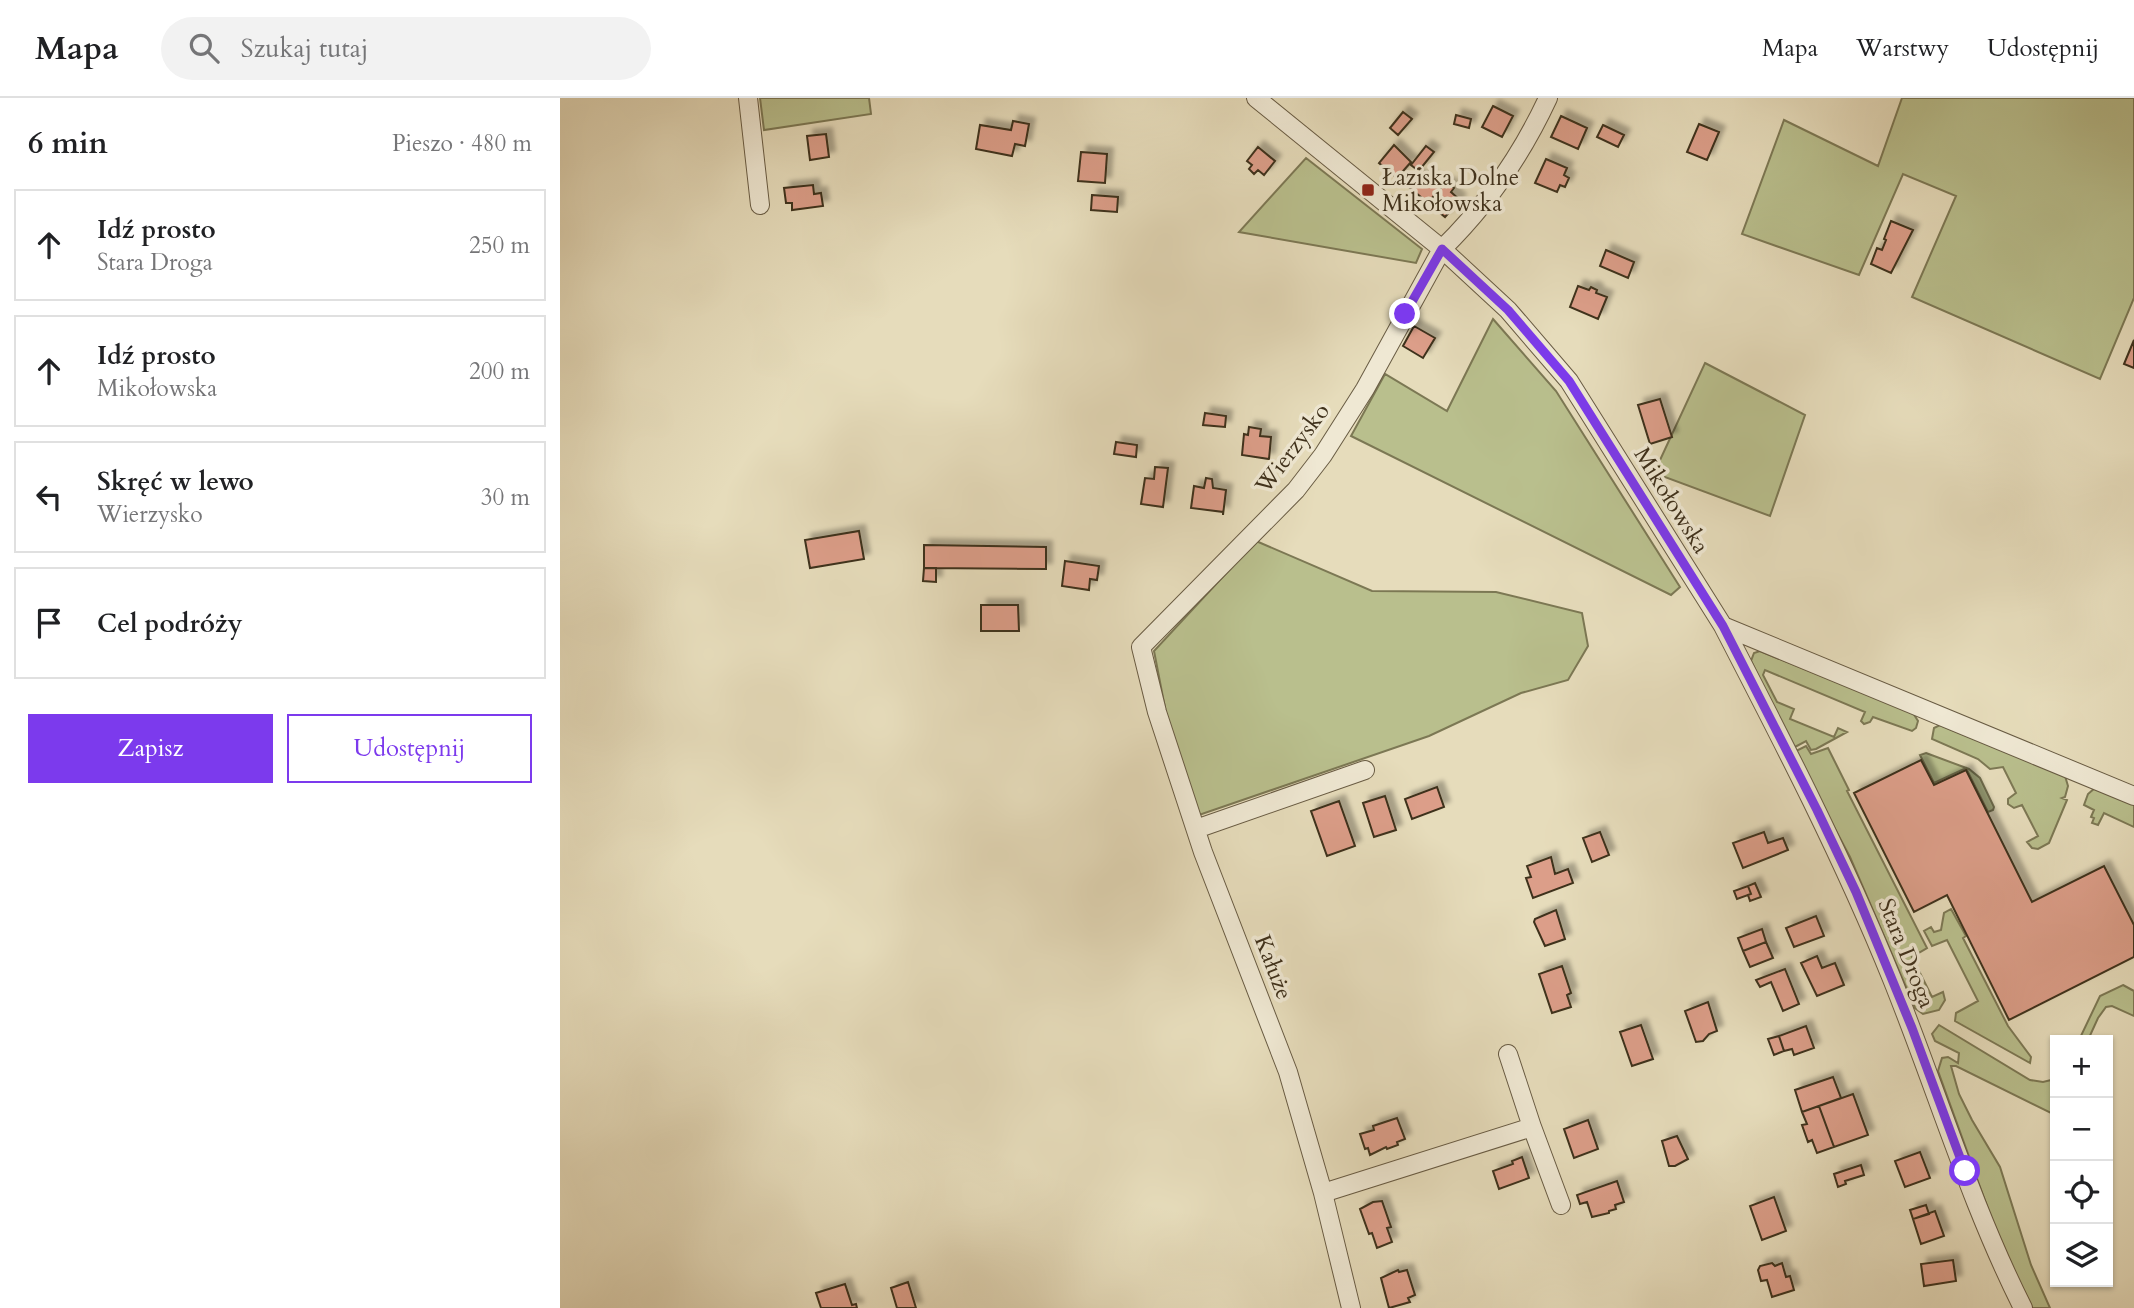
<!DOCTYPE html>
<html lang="pl">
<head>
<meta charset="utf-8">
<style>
  body { margin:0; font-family:Cardo,serif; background:#f2f2f2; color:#202124 }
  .controls { position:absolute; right:21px; bottom:21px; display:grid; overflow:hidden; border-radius:0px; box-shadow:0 2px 5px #0004 }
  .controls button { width:63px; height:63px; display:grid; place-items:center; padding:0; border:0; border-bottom:2px solid #e0e0e0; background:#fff; color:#202124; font:35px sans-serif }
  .stop { position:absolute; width:21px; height:21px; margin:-16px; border:5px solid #7c3aed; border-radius:50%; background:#fff }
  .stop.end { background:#7c3aed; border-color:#fff; box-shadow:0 2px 7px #0008 }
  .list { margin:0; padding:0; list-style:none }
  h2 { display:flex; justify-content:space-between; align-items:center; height:91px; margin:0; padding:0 28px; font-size:30px }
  h2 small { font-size:23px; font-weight:400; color:#757577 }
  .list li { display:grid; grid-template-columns:46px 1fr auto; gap:21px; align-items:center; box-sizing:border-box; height:112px; margin:0 14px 14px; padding:0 14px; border:2px solid #e0e0e0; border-radius:0px }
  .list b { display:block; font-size:26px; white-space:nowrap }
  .list p { margin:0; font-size:23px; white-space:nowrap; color:#757577 }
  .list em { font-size:23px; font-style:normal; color:#757577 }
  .actions { display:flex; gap:14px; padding:21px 28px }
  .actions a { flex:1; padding:16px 0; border:2px solid #7c3aed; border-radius:0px; text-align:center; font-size:24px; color:#7c3aed }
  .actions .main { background:#7c3aed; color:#fff }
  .icon { flex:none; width:38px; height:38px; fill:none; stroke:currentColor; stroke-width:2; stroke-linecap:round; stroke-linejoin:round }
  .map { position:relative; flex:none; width:1574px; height:1210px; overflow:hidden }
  header { display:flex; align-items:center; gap:42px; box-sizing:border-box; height:98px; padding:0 35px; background:#fff; border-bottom:2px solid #e0e0e0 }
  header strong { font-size:33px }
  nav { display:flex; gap:38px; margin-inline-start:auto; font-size:24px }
  .search { width:490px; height:63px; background:#f2f2f2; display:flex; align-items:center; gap:18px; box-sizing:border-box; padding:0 24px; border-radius:38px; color:#757577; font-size:26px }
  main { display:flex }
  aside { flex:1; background:#fff }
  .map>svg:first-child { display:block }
</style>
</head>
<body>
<header>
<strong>Mapa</strong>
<div class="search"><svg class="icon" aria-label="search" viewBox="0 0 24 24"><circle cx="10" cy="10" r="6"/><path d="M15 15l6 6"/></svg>Szukaj tutaj</div>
<nav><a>Mapa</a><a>Warstwy</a><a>Udostępnij</a></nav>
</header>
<main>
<aside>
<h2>6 min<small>Pieszo · 480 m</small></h2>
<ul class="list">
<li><svg class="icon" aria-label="ahead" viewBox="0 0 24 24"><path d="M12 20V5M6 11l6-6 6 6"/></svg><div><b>Idź prosto</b><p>Stara Droga</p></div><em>250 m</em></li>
<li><svg class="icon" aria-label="ahead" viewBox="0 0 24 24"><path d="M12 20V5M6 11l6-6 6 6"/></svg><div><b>Idź prosto</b><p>Mikołowska</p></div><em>200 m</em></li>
<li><svg class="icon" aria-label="left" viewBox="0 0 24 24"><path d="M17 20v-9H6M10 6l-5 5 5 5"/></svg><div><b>Skręć w lewo</b><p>Wierzysko</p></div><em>30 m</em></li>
<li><svg class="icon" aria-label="arrive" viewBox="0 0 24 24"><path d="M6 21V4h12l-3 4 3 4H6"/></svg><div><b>Cel podróży</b></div></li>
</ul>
<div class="actions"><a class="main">Zapisz</a><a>Udostępnij</a></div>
</aside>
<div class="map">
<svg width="1574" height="1210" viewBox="0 0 1574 1210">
  <defs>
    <filter id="shadow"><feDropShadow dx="6" dy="-6" stdDeviation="2" flood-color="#0004"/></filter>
  </defs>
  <rect width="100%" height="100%" fill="#e6dcbb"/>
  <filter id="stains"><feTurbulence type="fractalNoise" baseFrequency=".00286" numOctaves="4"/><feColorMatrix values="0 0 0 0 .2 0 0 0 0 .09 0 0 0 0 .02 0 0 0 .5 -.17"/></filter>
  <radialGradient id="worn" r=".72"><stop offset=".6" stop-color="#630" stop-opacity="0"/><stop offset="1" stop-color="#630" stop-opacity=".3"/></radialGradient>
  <!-- green -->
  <path fill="#b9bf8d" stroke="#7c7854" stroke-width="2" d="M200,0H309L311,16L204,32Z
    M1342,0H1574V200L1540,281L1352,199L1396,98L1343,76L1299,177L1182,136L1224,22L1318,68Z
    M746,60L862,151L856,165L679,134Z
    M933,221L996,293L1120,489L1111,497L791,338L825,276L887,313Z
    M1145,265L1245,317L1210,418L1094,375Z
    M696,443L812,493L936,494L1022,515L1028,548L1008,582L961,595L869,638L639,717L606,615L594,553Z
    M1200,553L1353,615L1358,623L1356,630L1352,633L1313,619L1310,624L1304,626L1301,623L1305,614L1205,572L1203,577L1217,604L1234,611L1230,621L1274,639L1278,630L1287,634L1256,651L1251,652L1246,643L1233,650L1191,563L1194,555Z
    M1380,627L1505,678L1508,688L1505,699L1502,700L1507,702L1489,745L1478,751L1472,750L1467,744L1478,738L1462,707L1454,710L1448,706V701L1456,695L1443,669L1430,671L1418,661L1372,641L1374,630Z
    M1246,648L1251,656L1268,650L1289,692L1287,693L1367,850L1352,859L1372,899L1383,894L1385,902L1379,912L1363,916L1355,910L1290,759L1234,654Z
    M1366,655L1409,671L1420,680L1434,709L1433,712L1428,714L1406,670L1374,685L1360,657Z
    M1535,690L1574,705V729L1544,715L1538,727L1532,725L1534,720L1531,719L1534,712L1524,707L1528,696Z
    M1391,811L1406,838L1403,840L1448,928L1471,959L1470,965L1395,923L1396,915L1418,903L1387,842L1372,848L1364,833L1371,829L1374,834L1381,832L1384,815Z
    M1563,887L1574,893V918L1552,908L1546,909L1538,920L1528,942H1519L1540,898Z
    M1379,927L1470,982L1483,984L1495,981V1017L1396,968H1391L1399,996L1412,1022L1440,1069L1471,1167L1490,1210H1469L1440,1144L1378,973L1382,960L1388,959L1398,965L1399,955L1375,943L1372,936Z"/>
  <!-- building -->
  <path fill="#dc9e89" stroke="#3e301b" stroke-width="2" filter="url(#shadow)" d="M933,8L953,18L942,39L922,29Z
    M843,14L852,21L838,37L830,30Z
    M896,17L911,21L909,30L894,26Z
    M1001,18L1027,30L1018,51L991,39Z
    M453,23L469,26L465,48L455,46L452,58L416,51L420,27L451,32Z
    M1139,26L1159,34L1147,62L1127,54Z
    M1043,27L1064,37L1058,49L1037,39Z
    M266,36L269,59L250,62L247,38Z
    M834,47L851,64L837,80L819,65Z
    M866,48L874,54L861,70L856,71L851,67Z
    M698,49L715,63L704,77L698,72L694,76L689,71L692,67L687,63Z
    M521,54L547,56L545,85L518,83Z
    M986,61L1007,70L1004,77L1009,80L1005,89L1000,87L997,94L975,85Z
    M858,77L864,82L867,77L881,89L868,105L849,89Z
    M888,85L894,90L891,94L900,102L885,119L868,105L883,87L885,89Z
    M253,87L254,96L261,95L263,108L232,112V105H226L224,90Z
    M532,97L558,99L557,114L531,112Z
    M1331,123L1353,132L1331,175L1311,166L1317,150L1322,152L1326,142L1324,141Z
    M1046,152L1074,164L1068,180L1040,168Z
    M1018,188L1029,192L1031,189L1037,192L1036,195L1047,199L1038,221L1010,209Z
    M854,228L875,240L863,260L843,248Z
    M1574,242V270L1564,266Z
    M1100,301L1112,339L1090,346L1078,307Z
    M645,315L666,318L665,329L643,327Z
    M689,329L701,331L700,338L711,339L709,361L682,357L684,336L688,337Z
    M556,344L577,347L576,359L554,356Z
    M595,369L608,370L603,409L581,406L585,380L594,381Z
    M646,380L652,381L653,390L666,392L663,417V414L631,410L634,388L644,390Z
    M299,433L304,461L250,470L245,442Z
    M364,447L486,449V471L364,470Z
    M505,463L539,468L537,482L530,481L529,492L502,488Z
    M364,470H376V484L363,483Z
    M421,507H458L459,533H421Z
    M1361,662L1374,687L1406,672L1472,804L1544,768L1574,827V859L1449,922L1387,797L1354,814L1294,695Z
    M877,689L884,709L852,721L845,701Z
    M825,698L836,732L814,739L803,705Z
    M779,703L795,748L767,758L751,713Z
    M1040,734L1049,757L1032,764L1023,740Z
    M1204,734L1208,745L1223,740L1228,752L1183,770L1173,745Z
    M991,759L995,776L1008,771L1013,785L973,800L966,780L971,779L967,768Z
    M1195,785L1201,799L1190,803L1188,797L1191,796L1188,788Z
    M1188,788L1191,796L1177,801L1174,793Z
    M996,812L1005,841L985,848L974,824L975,821Z
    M1256,818L1264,838L1234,849L1226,830Z
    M1202,831L1206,844L1183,853L1178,840Z
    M1206,844L1213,860L1190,869L1183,853Z
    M1257,858L1262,870L1275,865L1284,887L1257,898L1241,865Z
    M1002,868L1011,895L1007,897L1011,909L992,915L979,876Z
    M1225,871L1239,906L1223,913L1211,884L1200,889L1196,882Z
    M1148,904L1157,933L1149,936L1143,943L1136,944L1125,913Z
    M1081,927L1093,961L1072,968L1060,934Z
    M1246,928L1254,950L1234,957L1232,951L1224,953L1219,938Z
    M1219,938L1224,953L1214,957L1208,941Z
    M1273,979L1281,1000L1242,1014L1235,992Z
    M1293,996L1308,1037L1274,1049L1259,1008Z
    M1259,1008L1274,1049L1257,1055L1252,1042L1248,1044L1242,1027L1247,1026L1242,1014Z
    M837,1020L845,1041L837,1044L838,1047L827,1051L826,1049L810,1057L808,1050L805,1051L800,1036L814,1032L813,1028Z
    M1028,1022L1038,1051L1014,1060L1004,1031Z
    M1117,1038L1128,1061L1115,1068H1109L1102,1043Z
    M1360,1054L1370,1080L1345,1089L1335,1063Z
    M962,1059L969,1080L939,1091L933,1073L953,1066L952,1063Z
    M1301,1067L1304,1077L1285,1083L1286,1086L1278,1089L1274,1076Z
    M1057,1083L1064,1104L1055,1107L1056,1111L1049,1113V1115L1032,1119L1027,1104L1020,1106L1017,1097Z
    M1214,1099L1226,1133L1202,1142L1190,1108Z
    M822,1103L831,1129L827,1130L832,1144L817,1150L812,1135L809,1136L800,1111L813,1104Z
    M1366,1107L1369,1116L1353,1121L1350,1112Z
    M1375,1113L1384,1138L1361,1146L1353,1121Z
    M1393,1162L1396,1183L1364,1188L1361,1166Z
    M1212,1165L1215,1168L1222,1165L1226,1179L1230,1178L1234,1192L1212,1199L1207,1182L1201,1183L1198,1172L1200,1168Z
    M838,1172L839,1174L847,1172L855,1197L848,1200L850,1204L829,1210L821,1180Z
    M348,1184L356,1210H337L331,1190Z
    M285,1186L292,1207L296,1206L297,1210H261L256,1195Z"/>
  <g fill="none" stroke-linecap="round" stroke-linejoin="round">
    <!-- minor casing -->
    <g stroke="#685b43" stroke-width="20">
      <path id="minor" d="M188,0L200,107
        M696,0L882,151L948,212L1009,283L1163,528L1574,698
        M1163,528C1223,644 1283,760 1332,881C1376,990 1410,1105 1463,1210
        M636,731L805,672
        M972,1029L1001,1107
        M763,1095L972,1029L948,956
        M791,1210L763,1095L728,974L643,754L597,614L581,549L736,392L763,357L805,291L882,151C927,107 962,56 988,0"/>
    </g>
    <!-- minor -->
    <use href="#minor" stroke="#efe8d3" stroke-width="18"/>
  </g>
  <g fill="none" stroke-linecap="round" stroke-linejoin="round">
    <!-- route -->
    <path stroke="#7c3aed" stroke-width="9" d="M845,216L882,151L948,212L1009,283L1163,528L1257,712L1296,794L1352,930L1405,1073"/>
  </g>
  <!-- markers -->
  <rect fill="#8f2418" stroke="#efe8d3" stroke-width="2.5" x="801" y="85" width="14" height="14" rx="3.5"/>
  <g text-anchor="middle" stroke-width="7" stroke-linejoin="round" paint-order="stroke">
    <!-- poi labels -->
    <g font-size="23" fill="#3e301b" stroke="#efe8d3" text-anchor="start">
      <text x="822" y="87">Łaziska Dolne<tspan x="822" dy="26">Mikołowska</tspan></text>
    </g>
    <!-- street labels -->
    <g font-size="23" fill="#3e301b" stroke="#efe8d3">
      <text transform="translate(732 350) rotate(-53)" y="8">Wierzysko</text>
      <text transform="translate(1112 402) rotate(58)" y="8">Mikołowska</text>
      <text transform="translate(1347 855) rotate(68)" y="8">Stara Droga</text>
      <text transform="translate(714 869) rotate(69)" y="8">Kałuże</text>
    </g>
  </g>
  <rect width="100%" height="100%" filter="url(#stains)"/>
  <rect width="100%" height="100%" fill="url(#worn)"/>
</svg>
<div class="controls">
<button>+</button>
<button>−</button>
<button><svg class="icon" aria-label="locate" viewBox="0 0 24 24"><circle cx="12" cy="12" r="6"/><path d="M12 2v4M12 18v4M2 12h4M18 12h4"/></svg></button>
<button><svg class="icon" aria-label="layers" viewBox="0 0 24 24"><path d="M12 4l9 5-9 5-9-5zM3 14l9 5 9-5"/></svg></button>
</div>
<div class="stop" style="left:1405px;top:1073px"></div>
<div class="stop end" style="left:845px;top:216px"></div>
</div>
</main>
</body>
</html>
